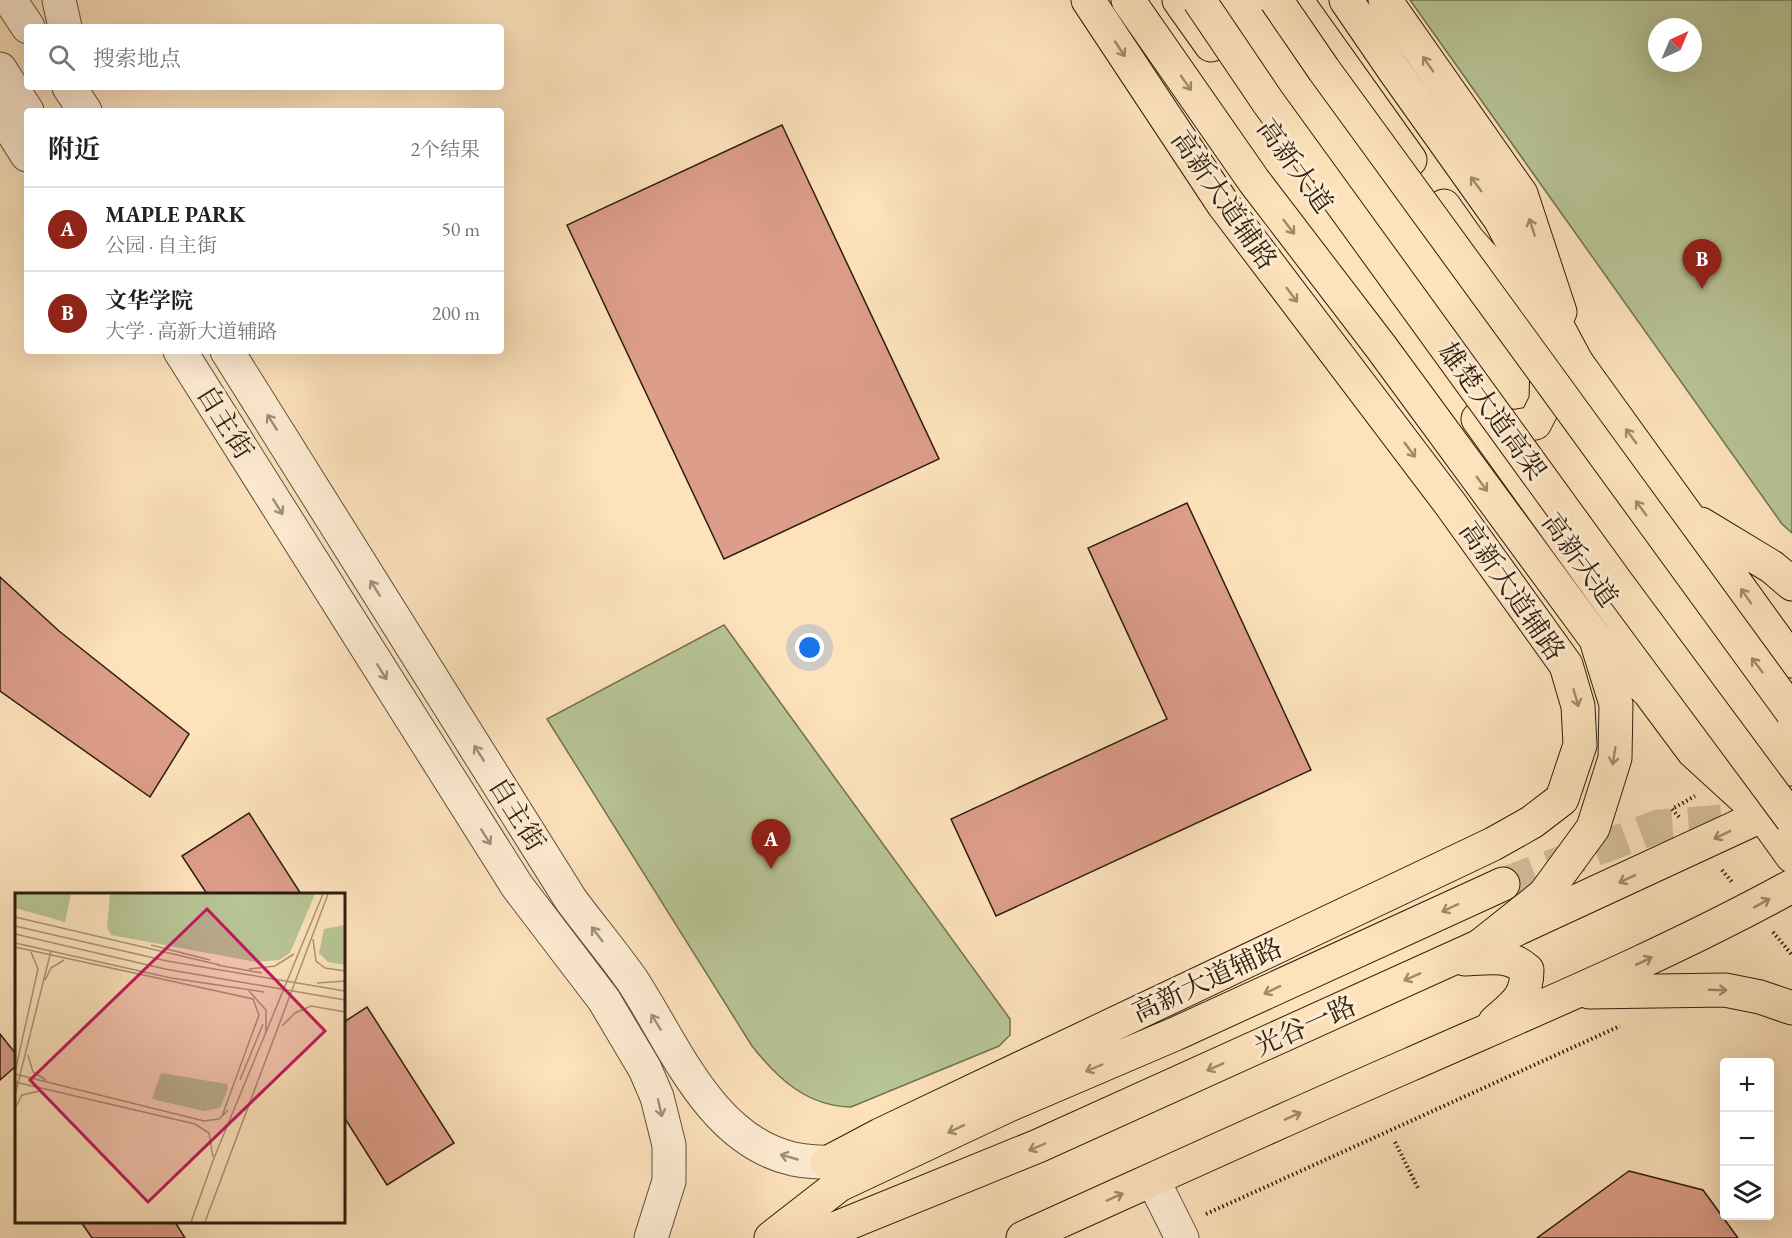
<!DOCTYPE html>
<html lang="zh">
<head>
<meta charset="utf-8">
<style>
  body { margin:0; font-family:"EB Garamond","Noto Serif SC",serif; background:#f2f2f2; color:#222 }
  .controls { position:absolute; right:18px; bottom:18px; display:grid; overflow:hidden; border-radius:6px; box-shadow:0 6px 24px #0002 }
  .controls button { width:54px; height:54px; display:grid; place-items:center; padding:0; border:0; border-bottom:2px solid #e0e0e0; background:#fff; color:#222; font:30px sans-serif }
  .compass { position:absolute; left:1648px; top:18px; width:54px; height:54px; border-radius:50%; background:#fff; box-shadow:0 6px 24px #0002; rotate:44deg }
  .you { position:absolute; left:810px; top:648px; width:21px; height:21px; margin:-15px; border:4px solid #fff; border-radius:50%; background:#1a73e8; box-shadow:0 0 0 9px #1a73e833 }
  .badge { display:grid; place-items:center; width:39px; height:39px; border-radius:50%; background:#8f2418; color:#fff; font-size:20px; font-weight:700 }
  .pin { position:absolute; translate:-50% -50px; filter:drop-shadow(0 2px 3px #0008) }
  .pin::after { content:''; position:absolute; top:32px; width:21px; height:18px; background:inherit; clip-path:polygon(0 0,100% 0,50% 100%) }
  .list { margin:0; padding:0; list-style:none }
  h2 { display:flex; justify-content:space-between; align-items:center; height:78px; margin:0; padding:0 24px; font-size:26px }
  h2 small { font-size:20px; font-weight:400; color:#767676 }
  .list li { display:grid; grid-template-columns:39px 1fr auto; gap:18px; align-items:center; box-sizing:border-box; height:84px; padding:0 24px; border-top:2px solid #e0e0e0 }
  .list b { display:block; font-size:22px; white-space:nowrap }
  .list p { margin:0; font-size:20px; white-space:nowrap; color:#767676 }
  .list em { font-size:20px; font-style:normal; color:#767676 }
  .icon { flex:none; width:33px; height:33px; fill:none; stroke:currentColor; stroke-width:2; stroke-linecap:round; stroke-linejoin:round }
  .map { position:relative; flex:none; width:1792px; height:1238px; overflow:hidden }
  .search { position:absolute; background:#fff; box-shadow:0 6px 24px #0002; left:24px; top:24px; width:480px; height:66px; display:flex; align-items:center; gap:15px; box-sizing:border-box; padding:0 21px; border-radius:6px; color:#767676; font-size:22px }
  .panel { position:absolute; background:#fff; box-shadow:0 6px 24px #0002; left:24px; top:108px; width:480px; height:246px; border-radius:6px }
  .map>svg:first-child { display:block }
</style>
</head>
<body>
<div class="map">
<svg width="1792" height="1238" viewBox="0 0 1792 1238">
  <rect width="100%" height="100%" fill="#fde2bc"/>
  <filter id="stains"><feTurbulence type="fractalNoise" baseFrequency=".00333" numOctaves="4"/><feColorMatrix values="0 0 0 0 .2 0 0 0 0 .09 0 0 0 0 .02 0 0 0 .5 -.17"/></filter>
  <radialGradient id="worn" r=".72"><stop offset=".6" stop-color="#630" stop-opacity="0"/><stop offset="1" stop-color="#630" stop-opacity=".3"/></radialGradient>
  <!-- green -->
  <path fill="#b8c496" stroke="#727152" stroke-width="1.5" fill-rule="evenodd" d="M1410,0H1792V533L1782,524ZM1657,27H1693V63H1657Z
    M724,625L1010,1019V1035L999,1046L851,1107C807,1106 778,1079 752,1046L547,719Z"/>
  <!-- building -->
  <path fill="#dc9d8a" stroke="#2d1e0d" stroke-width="1.5" d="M782,125L939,459L724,559L567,225Z
    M1187,503L1311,770L996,916L951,819L1167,719L1088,548Z
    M0,577L59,631L189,734L150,797L0,691Z
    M249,813L301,894H207L182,856Z
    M367,1007L454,1143L387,1185L344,1117V1022Z
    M0,1034L16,1054V1066L0,1080Z
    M1629,1171L1703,1190L1738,1238H1537Z
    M81,1222H175L185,1238H92Z"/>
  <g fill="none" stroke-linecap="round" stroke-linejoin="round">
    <!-- major-tunnel -->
    <path stroke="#d3bb99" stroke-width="33" stroke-dasharray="33 16" stroke-linecap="butt" d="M1503,884L1659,826L1738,820L1752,822"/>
    <!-- minor casing -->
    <g stroke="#614f39" stroke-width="35">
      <path id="minor" d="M10,0L28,27
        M59,0L65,27
        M0,69L27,111
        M69,87L85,111
        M0,112L27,155
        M180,351L517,886L604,1000L645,1069L657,1097L669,1145V1181L651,1238
        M227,351L571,900C591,927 613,953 632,980C674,1044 710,1140 793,1159C814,1163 835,1163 857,1162
        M1153,1180L1182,1238"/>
    </g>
    <!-- major casing -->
    <g stroke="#2d1e0d" stroke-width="35">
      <path id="major" d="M1179,0L1211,45
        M1296,0L1410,160
        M1385,0L1521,194L1560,312
        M1444,206L1468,240L1577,363L1792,661
        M1482,415L1512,427L1535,423L1546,401L1547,356
        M1478,419L1792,856
        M1701,524L1772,567L1792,584
        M1465,959C1489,958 1508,953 1527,970C1527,998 1514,1005 1495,1022
        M1589,992L1725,990L1760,997L1792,1008
        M827,1163L880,1135L1493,844L1532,822L1562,799L1580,745L1578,706L1566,665L1451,505L1223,204L1088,0
        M771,1238L839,1185L1009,1105L1175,1034L1503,884
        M812,1238L1038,1146L1480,946L1789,803
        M1023,1238C1152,1180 1280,1121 1409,1065C1538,1008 1668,954 1792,886"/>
    </g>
    <!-- highway casing -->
    <g stroke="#2d1e0d" stroke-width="35">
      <path id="highway" d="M1128,0L1254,181L1381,347L1595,638L1649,692L1693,751L1763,815
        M1346,0L1396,73L1500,219L1577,363
        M1480,946L1544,895L1593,828L1615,758L1616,704L1597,643"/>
    </g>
    <!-- path -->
    <path stroke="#2d1e0d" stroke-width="4" stroke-dasharray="1.5 3" stroke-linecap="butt" d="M1679,817L1672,809L1695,796
      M1722,870L1732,882
      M1773,932L1792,955
      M1395,1142L1418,1188
      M1206,1214L1620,1026"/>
    <!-- minor -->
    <use href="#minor" stroke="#feecd3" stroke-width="33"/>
    <!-- major -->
    <use href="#major" stroke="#fde2bc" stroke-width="33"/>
    <!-- highway -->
    <use href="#highway" stroke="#fde2bc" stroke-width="33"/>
    <!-- highway-bridge casing -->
    <g stroke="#2d1e0d" stroke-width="35" stroke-linecap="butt">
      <path id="highway-bridge" d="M1199,0L1268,102L1617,583L1792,819
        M1276,0L1324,70L1792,712"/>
    </g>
    <!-- highway-bridge -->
    <use href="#highway-bridge" stroke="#fde2bc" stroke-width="33"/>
  </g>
  <!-- one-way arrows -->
  <defs><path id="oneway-shaft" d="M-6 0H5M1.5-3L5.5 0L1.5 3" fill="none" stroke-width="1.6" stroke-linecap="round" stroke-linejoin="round" transform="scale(1.5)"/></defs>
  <g stroke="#9f8a6d">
    <use href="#oneway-shaft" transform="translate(1120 49) rotate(56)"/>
    <use href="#oneway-shaft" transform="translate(1428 64) rotate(-125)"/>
    <use href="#oneway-shaft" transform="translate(1186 83) rotate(55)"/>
    <use href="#oneway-shaft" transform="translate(1476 184) rotate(-126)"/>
    <use href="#oneway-shaft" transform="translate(1289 227) rotate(53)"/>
    <use href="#oneway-shaft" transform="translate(1532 227) rotate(-108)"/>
    <use href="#oneway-shaft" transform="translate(1292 295) rotate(53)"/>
    <use href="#oneway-shaft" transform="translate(1631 436) rotate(-126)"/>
    <use href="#oneway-shaft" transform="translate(1410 450) rotate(53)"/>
    <use href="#oneway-shaft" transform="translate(1482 484) rotate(54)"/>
    <use href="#oneway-shaft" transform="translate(1641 508) rotate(-126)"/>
    <use href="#oneway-shaft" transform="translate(1746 596) rotate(-125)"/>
    <use href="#oneway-shaft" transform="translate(1757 665) rotate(-127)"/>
    <use href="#oneway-shaft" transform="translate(1576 698) rotate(74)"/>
    <use href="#oneway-shaft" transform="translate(1614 756) rotate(99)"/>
    <use href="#oneway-shaft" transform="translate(1722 835) rotate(154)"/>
    <use href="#oneway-shaft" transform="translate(1627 879) rotate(155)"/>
    <use href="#oneway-shaft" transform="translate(1762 903) rotate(-29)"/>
    <use href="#oneway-shaft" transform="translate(1450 908) rotate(155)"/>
    <use href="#oneway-shaft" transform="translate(1644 961) rotate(-25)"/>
    <use href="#oneway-shaft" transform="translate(1412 977) rotate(156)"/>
    <use href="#oneway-shaft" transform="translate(1272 990) rotate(155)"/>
    <use href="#oneway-shaft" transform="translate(1718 990) rotate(2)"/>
    <use href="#oneway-shaft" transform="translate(1215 1067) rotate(156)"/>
    <use href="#oneway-shaft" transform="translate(1094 1068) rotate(157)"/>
    <use href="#oneway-shaft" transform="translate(1293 1116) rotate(-24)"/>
    <use href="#oneway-shaft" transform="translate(956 1129) rotate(155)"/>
    <use href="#oneway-shaft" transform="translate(1037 1147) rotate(157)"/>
    <use href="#oneway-shaft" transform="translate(1115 1197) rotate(-24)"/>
  </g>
  <g stroke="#a08f7a">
    <use href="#oneway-shaft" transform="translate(272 422) rotate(-122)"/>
    <use href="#oneway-shaft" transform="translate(278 507) rotate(58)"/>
    <use href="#oneway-shaft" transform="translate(375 588) rotate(-122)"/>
    <use href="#oneway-shaft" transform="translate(382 672) rotate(58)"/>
    <use href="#oneway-shaft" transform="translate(479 753) rotate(-122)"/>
    <use href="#oneway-shaft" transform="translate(486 837) rotate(58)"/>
    <use href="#oneway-shaft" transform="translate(597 934) rotate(-127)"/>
    <use href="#oneway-shaft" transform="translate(656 1022) rotate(-121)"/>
    <use href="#oneway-shaft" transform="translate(660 1108) rotate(77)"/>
    <use href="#oneway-shaft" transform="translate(789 1157) rotate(-164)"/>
  </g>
  <g text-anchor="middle" stroke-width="6" stroke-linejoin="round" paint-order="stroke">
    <!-- street labels -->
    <g font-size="27" fill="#2d1e0d" stroke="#feecd3">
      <text transform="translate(1295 166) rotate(54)" y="9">高新大道</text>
      <text transform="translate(1224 200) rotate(55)" y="9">高新大道辅路</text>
      <text transform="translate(1492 411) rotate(54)" y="9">雄楚大道高架</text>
      <text transform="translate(225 422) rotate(58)" y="9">自主街</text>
      <text transform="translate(1580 560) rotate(54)" y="9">高新大道</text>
      <text transform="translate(1512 591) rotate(55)" y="9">高新大道辅路</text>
      <text transform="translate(517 814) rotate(58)" y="9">自主街</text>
      <text transform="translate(1207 980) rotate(-25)" y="9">高新大道辅路</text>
      <text transform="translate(1305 1026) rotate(-24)" y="9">光谷一路</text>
    </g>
  </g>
  <!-- overview -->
  <g transform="translate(15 893)">
    <rect width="330" height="330" fill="#fde2bc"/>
    <path d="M0,1H56L50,29L0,15ZM95,1H300L275,60L264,67L241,69L96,42L92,35ZM330,32V72L313,69L304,60L309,36ZM146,180L212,191L213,195L205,215L189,218L137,206Z" fill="#b8c496"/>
    <path fill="none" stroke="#aa9476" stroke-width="1.5" d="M0,24L205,72M0,33L152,68L330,98M0,41L150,76L330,107M298,46L301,68L310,75L330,78M0,50L156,85L249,99M136,52L195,67M0,54L238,106L244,122L207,223M202,72L247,80M234,76L260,73L279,61M30,87L36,75L49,67M302,90L330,88M234,98L251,117V139M267,133L280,120L296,113L330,119M13,162L18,179L31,187M0,179L23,76L16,59M0,181L189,228L204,226L213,217M225,187L248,131M0,189L180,231L194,240L198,264M0,202L36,58M0,215L7,202L25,198M176,329L199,265L308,1M190,329L313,1"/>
    <path fill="#c2185b" fill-opacity="0.15" stroke="#c2185b" stroke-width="3" d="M192,16L310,138L133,309L15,187Z"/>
    <rect width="330" height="330" fill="none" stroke="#2d1e0d" stroke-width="3"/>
  </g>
  <rect width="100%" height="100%" filter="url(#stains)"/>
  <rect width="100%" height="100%" fill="url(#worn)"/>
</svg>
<div class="controls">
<button>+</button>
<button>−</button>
<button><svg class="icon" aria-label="layers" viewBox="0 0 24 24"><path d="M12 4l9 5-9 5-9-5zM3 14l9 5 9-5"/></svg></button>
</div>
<svg class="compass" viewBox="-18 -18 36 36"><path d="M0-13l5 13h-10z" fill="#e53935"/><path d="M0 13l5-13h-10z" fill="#767676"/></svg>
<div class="you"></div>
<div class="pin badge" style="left:771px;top:869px">A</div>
<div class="pin badge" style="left:1702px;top:289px">B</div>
<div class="search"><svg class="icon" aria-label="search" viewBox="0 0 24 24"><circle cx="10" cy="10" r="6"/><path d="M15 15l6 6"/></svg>搜索地点</div>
<section class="panel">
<h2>附近<small>2个结果</small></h2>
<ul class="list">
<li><span class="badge">A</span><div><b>MAPLE PARK</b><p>公园 · 自主街</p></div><em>50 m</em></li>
<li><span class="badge">B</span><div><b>文华学院</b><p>大学 · 高新大道辅路</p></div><em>200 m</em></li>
</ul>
</section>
</div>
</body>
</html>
